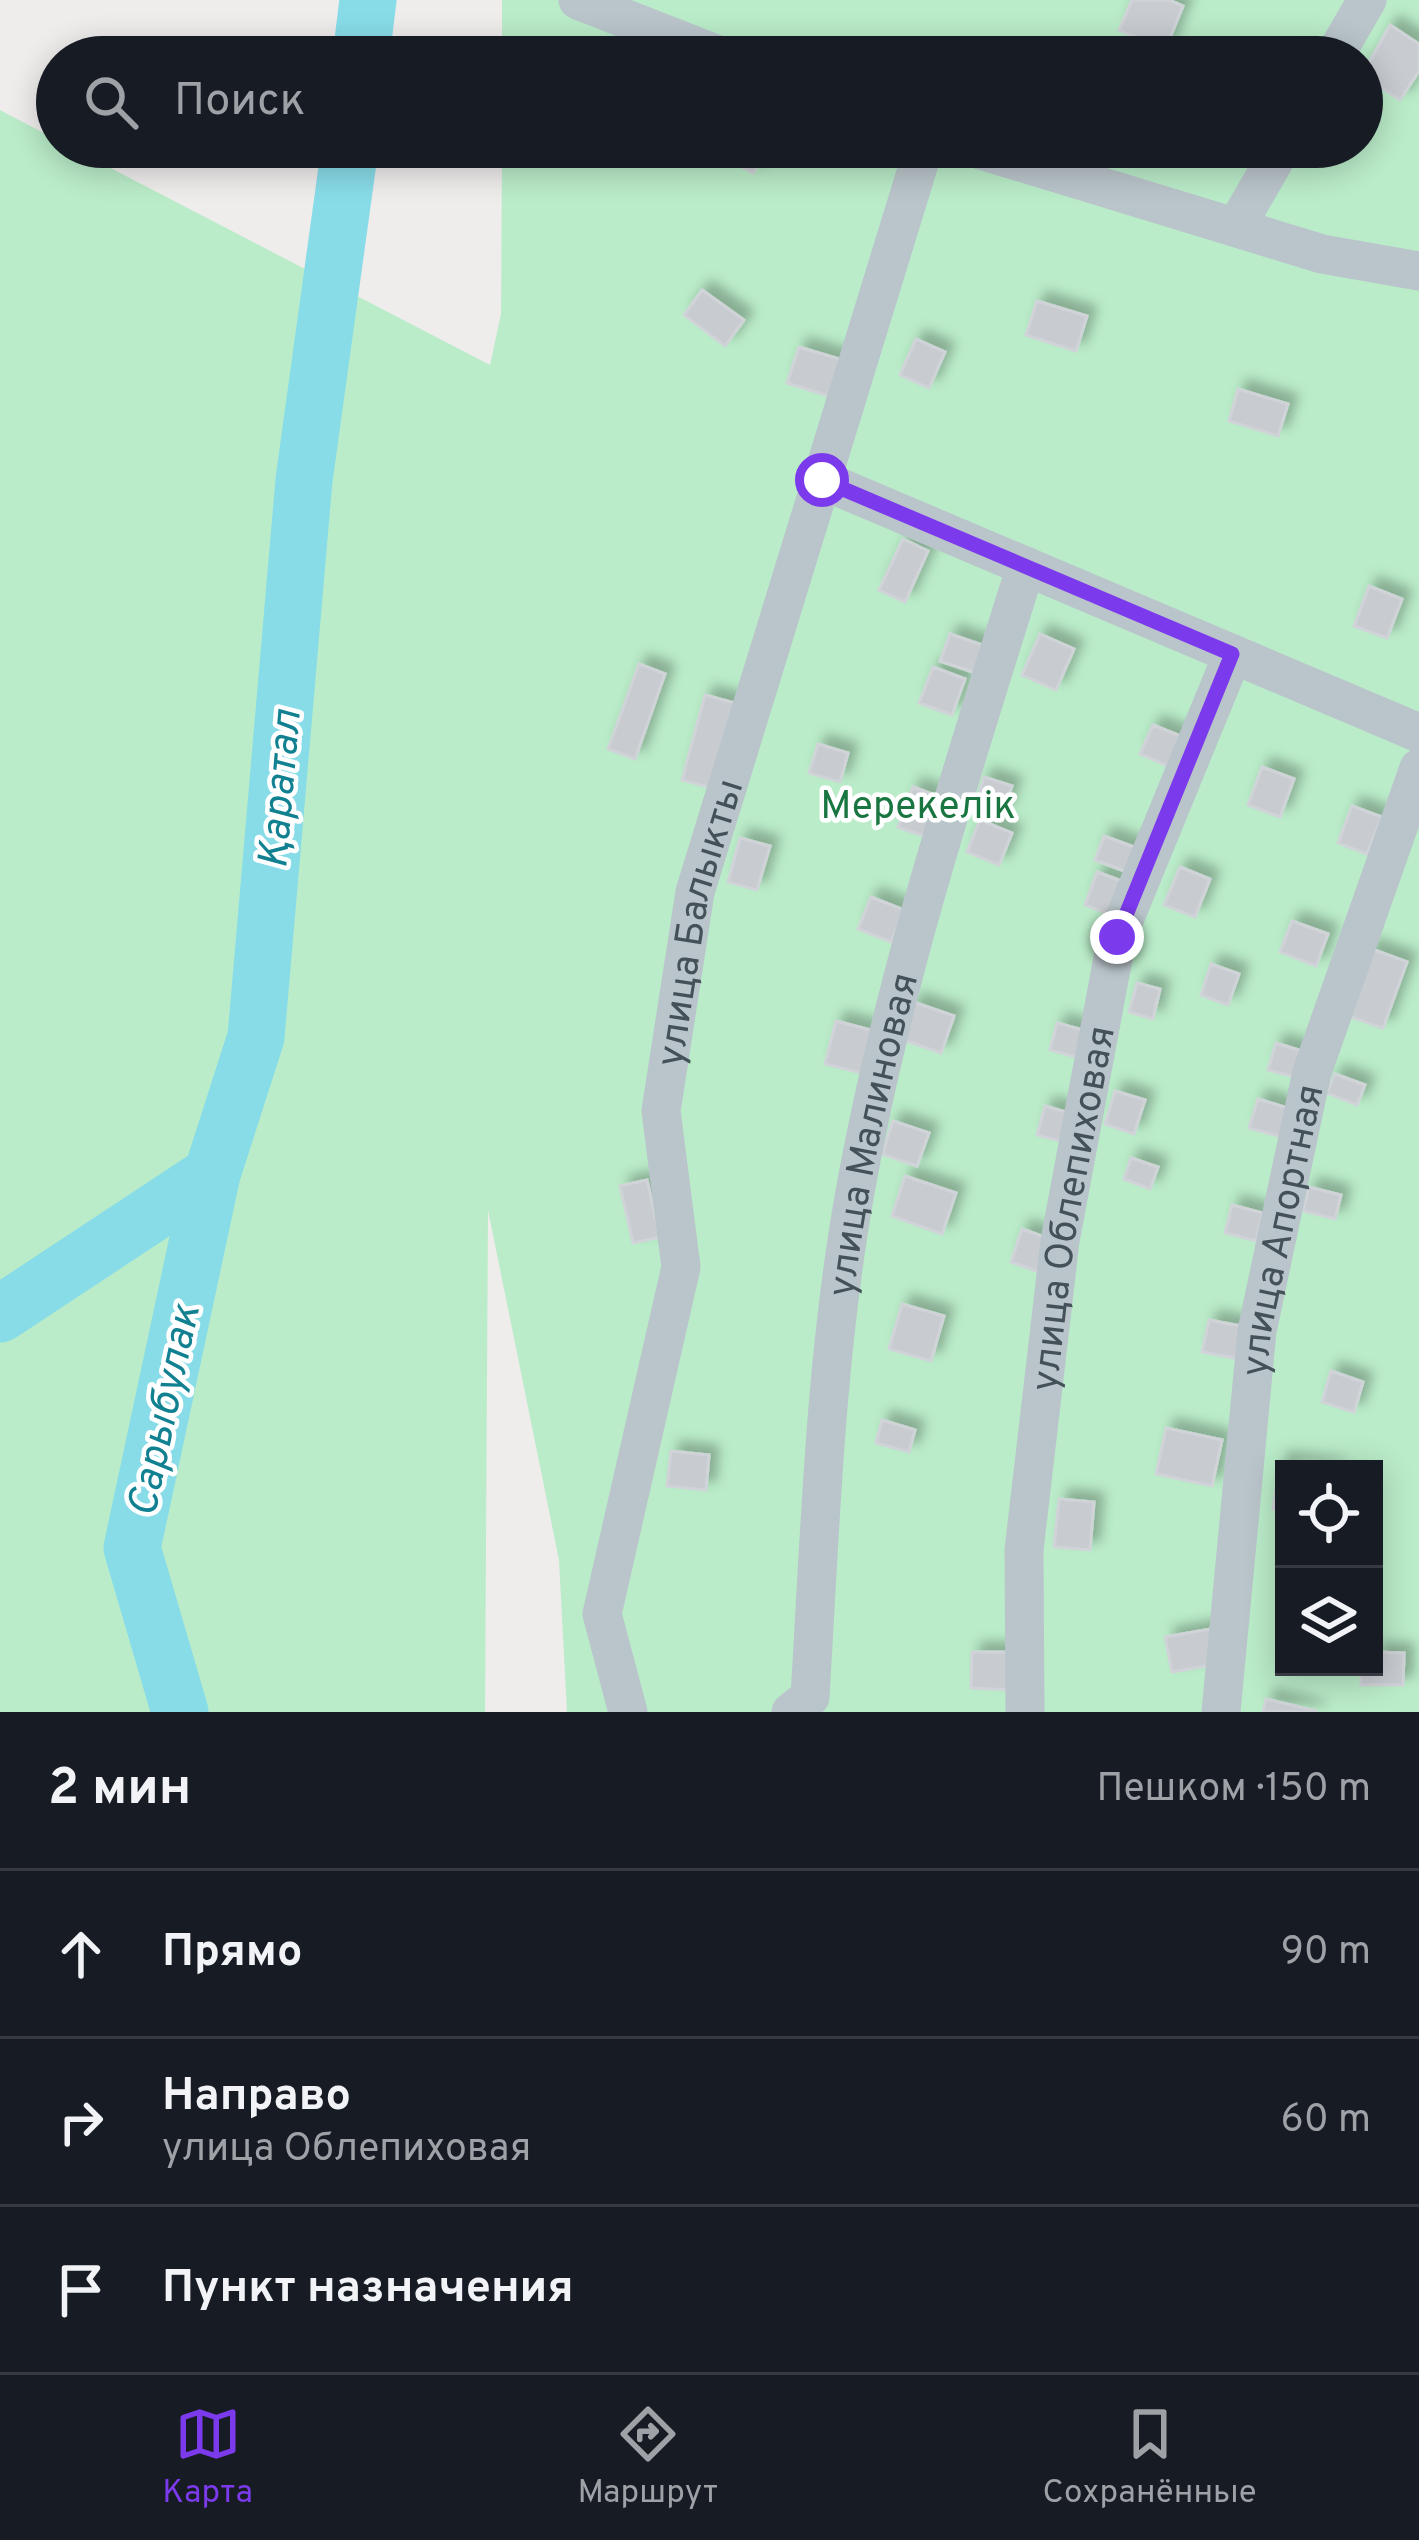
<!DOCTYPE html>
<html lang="ru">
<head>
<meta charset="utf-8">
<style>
  body { margin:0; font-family:Overpass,sans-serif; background:#242831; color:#f1f3f6 }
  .controls { position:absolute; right:36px; bottom:36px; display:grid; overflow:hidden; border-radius:0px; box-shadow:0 6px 30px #0003 }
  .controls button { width:108px; height:108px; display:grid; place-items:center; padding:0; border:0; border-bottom:3px solid #363941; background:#171b24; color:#f1f3f6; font:60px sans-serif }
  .stop { position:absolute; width:36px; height:36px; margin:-27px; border:9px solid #7c3aed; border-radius:50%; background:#fff }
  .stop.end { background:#7c3aed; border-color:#fff; box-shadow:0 3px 12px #0008 }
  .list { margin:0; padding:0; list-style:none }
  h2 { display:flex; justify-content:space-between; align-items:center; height:156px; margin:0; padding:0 48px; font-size:51px }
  h2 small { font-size:39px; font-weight:400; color:#9ea1a6 }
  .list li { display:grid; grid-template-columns:78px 1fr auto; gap:36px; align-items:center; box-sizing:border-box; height:168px; padding:0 48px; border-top:3px solid #363941 }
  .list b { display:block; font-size:45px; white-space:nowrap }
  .list p { margin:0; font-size:39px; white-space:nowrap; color:#9ea1a6 }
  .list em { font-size:39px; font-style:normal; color:#9ea1a6 }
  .icon { flex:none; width:66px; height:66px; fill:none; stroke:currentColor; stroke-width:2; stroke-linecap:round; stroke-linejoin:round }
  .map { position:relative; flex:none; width:1419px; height:1712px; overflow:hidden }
  .search { position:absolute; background:#171b24; box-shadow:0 6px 30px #0003; left:36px; right:36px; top:36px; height:132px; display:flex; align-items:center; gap:30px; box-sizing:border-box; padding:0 42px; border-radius:66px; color:#9ea1a6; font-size:45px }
  .sheet { height:660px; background:#171b24 }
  nav { display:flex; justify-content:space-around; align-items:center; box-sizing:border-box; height:168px; border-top:3px solid #363941; background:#171b24; font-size:33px; color:#9ea1a6 }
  nav a { display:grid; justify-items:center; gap:6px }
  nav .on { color:#7c3aed }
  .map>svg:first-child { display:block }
</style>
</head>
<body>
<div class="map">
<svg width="1419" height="1712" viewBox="0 0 1419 1712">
  <defs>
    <filter id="shadow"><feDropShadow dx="9" dy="-9" stdDeviation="6" flood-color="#0004"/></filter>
  </defs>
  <rect width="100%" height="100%" fill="#efecec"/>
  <!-- green -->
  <path fill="#baecc9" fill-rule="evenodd" d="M502,0H1419V1712H567L559,1560L488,1210L485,1712H0V110L57,140V147H70L490,365L501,314L502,147H1362V57H502ZM1284,1469H1374V1667H1284Z"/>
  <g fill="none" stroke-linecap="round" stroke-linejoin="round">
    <!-- river -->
    <path stroke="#88dce8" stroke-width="57" d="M361,57L368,0
      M0,1314L212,1174
      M180,1712L132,1548L212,1174L256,1037L304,480L350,147"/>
  </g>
  <!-- building -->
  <path fill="#c8ccd1" stroke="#d0d3d7" stroke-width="3" filter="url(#shadow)" d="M1132,0H1169L1183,6L1165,50L1119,30Z
    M1390,25L1419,44V71L1400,100L1362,75Z
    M727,147H768L753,173L722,156Z
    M702,290L744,320L725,346L684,315Z
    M1037,301L1087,316L1076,351L1026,335Z
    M916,339L945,352L929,388L900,375Z
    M799,347L846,361L835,398L787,383Z
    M1238,389L1288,404L1278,436L1229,421Z
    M903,539L928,551L905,602L879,590Z
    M1369,586L1402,599L1387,638L1354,626Z
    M950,634L988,647L979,674L940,661Z
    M1040,634L1074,649L1056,690L1022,675Z
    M639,664L665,674L635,759L608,749Z
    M933,667L965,679L952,715L919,703Z
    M705,695L742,705L719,790L682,780Z
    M1153,725L1183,737L1170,767L1140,754Z
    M818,744L848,753L840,782L809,773Z
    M1262,767L1294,779L1280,817L1248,805Z
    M984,777L1012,786L1002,815L975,806Z
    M913,787L940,797L926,837L898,827Z
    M1352,806L1382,817L1367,854L1338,843Z
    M980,820L1012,833L999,865L967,852Z
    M1104,836L1142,850L1133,874L1095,860Z
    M740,838L770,846L757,890L728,882Z
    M1180,867L1210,879L1195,917L1164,905Z
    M1097,872L1127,883L1114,916L1085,905Z
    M871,897L904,910L891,942L858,929Z
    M1292,921L1328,934L1316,966L1280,952Z
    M1369,948L1407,962L1383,1028L1345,1015Z
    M1211,964L1239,974L1228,1005L1201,995Z
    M1137,983L1160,989L1153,1019L1129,1012Z
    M913,1002L954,1016L941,1053L901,1039Z
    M836,1021L871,1030L861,1073L825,1064Z
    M1057,1023L1091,1032L1083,1059L1050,1050Z
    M1276,1043L1305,1052L1298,1078L1268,1070Z
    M1335,1074L1365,1085L1357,1105L1327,1093Z
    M1115,1091L1145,1100L1134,1134L1105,1124Z
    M1258,1099L1294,1110L1285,1138L1249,1128Z
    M1045,1106L1080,1116L1072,1144L1037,1135Z
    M893,1121L929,1133L917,1166L882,1154Z
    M1131,1158L1158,1167L1150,1189L1124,1179Z
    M905,1176L956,1193L942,1234L892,1216Z
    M647,1180L660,1237L633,1243L620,1186Z
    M1309,1187L1341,1195L1335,1219L1303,1211Z
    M1232,1205L1263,1213L1256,1241L1225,1233Z
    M1022,1229L1050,1239L1039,1272L1011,1262Z
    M902,1304L944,1316L931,1361L889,1349Z
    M1209,1320L1246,1327L1239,1359L1202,1352Z
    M1331,1371L1363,1382L1354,1412L1322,1402Z
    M882,1420L915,1430L909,1452L876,1443Z
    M1166,1428L1222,1440L1212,1486L1156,1474Z
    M671,1451L709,1455L706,1490L667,1486Z
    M1280,1462L1335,1468V1469H1284V1511L1273,1509Z
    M1059,1499L1094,1502L1090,1550L1054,1547Z
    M1211,1629L1218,1664L1172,1672L1165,1637Z
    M972,1652H1014V1690L971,1688Z
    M1374,1652L1404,1653L1403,1685H1361V1667H1374Z
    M1266,1699L1316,1711V1712H1263Z"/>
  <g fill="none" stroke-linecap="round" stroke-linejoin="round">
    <!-- minor -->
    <g stroke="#bac5cb" stroke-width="39">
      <path d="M578,0L723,57"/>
      <path d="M1334,57L1367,0"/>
      <path d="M971,147L1322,254L1419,271"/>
      <path d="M1236,227L1282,147"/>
      <path d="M822,480L1419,733"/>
      <path id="s1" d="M628,1712L602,1614L681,1267L661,1111L695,892L924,147"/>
      <path id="s2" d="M791,1712L810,1697C820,1532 825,1362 854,1198C892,982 961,775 1026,566"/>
      <path id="s3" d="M1025,1712L1024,1550L1060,1241L1117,937L1233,654"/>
      <path id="s4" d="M1221,1712L1257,1331L1312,1072L1419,768"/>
    </g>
  </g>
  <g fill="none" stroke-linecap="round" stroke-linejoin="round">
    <!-- route -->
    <path stroke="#7c3aed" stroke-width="15" d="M822,480L1232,654L1117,937"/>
  </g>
  <g text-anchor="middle" stroke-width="9" stroke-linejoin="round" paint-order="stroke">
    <!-- park labels -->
    <g font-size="39" fill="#197640" stroke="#fff">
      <text x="918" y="818">Мерекелік</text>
    </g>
    <!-- street labels -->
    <g font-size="39" fill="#455158" stroke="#fff">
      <text dy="14" stroke="none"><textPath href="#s1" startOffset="807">улица Балыкты</textPath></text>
      <text dy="14" stroke="none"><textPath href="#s2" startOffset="591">улица Малиновая</textPath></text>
      <text dy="14" stroke="none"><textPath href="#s3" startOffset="507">улица Облепиховая</textPath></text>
      <text dy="14" stroke="none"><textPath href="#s4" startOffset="486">улица Апортная</textPath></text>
    </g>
    <!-- water labels -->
    <g font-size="42" font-style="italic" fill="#118191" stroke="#fff">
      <text transform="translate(278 789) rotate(-85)" y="15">Қаратал</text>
      <text transform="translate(162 1410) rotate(-78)" y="15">Сарыбулак</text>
    </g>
  </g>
</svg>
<div class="controls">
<button><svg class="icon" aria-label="locate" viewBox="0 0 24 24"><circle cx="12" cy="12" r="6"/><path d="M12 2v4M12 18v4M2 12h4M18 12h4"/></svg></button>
<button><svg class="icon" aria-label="layers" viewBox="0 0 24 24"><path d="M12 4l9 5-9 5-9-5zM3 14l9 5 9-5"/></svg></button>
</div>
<div class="stop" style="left:822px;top:480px"></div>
<div class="stop end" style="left:1117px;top:937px"></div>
<div class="search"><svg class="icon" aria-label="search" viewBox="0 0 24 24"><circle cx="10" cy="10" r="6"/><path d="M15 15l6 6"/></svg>Поиск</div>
</div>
<section class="sheet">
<h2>2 мин<small>Пешком · 150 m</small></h2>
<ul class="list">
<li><svg class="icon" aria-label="ahead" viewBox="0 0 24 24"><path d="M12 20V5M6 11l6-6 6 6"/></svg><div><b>Прямо</b></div><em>90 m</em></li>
<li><svg class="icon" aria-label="right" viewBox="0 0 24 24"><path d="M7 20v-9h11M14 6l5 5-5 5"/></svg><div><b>Направо</b><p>улица Облепиховая</p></div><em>60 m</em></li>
<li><svg class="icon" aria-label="arrive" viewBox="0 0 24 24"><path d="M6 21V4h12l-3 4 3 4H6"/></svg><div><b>Пункт назначения</b></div></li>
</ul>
</section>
<nav>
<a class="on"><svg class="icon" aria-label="map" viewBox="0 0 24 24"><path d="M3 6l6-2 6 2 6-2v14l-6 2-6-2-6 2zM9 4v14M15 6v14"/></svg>Карта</a>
<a><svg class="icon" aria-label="directions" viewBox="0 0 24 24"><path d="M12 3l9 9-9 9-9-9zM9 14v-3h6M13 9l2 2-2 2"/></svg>Маршрут</a>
<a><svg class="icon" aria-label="saved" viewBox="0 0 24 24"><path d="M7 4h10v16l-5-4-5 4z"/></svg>Сохранённые</a>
</nav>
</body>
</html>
